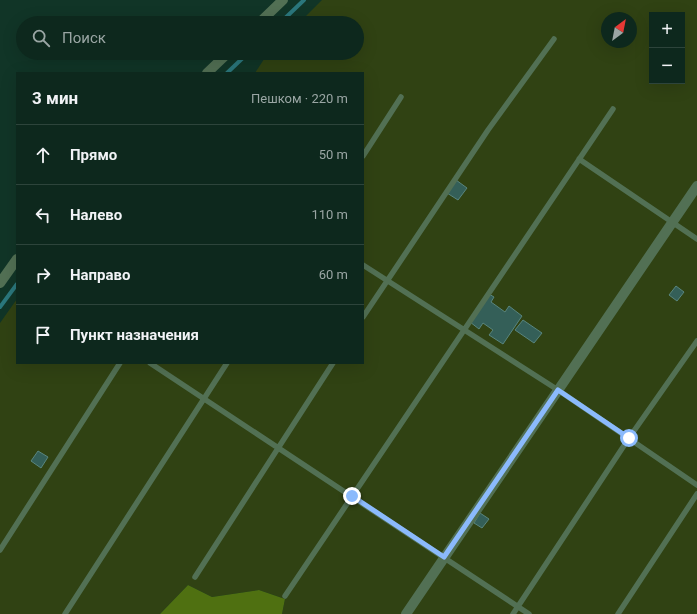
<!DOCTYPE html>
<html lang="ru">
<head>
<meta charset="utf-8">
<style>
  body { margin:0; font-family:Roboto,sans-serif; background:#163026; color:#f1f3f6 }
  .controls { position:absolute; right:12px; top:12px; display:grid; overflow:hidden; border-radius:0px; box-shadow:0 4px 16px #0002 }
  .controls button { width:36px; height:36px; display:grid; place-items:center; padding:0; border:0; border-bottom:1px solid #2d443b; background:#0d281d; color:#f1f3f6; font:20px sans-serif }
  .compass { position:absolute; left:601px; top:12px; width:36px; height:36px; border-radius:50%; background:#0d281d; box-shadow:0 4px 16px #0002; rotate:32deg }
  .stop { position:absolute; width:12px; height:12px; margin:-9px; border:3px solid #8bbafc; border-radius:50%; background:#fff }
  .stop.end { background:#8bbafc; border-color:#fff; box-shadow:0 1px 4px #0008 }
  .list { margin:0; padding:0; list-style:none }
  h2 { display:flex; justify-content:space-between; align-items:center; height:52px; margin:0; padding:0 16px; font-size:17px }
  h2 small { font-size:13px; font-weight:400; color:#9aa6a4 }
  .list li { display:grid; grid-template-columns:26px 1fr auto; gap:12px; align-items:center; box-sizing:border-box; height:60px; padding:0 16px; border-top:1px solid #2d443b }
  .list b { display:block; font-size:15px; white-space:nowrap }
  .list em { font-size:13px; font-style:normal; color:#9aa6a4 }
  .icon { flex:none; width:22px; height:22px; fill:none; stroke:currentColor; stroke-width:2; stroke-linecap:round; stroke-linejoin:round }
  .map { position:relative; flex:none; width:697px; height:614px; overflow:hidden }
  .search { position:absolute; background:#0d281d; box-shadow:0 4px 16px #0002; left:16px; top:16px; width:348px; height:44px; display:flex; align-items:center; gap:10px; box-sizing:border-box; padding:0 14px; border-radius:22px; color:#9aa6a4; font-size:15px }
  .panel { position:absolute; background:#0d281d; box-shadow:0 4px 16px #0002; left:16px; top:72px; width:348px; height:292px; border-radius:0px }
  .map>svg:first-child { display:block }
</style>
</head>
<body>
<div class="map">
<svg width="697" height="614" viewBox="0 0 697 614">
  <rect width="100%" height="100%" fill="#113527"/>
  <!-- green -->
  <path fill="#304213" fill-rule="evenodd" d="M322,0H697V614H282L285,599L259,590L212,597L188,585L160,614H0V323L17,299V363H363V73H255L268,53H357V23H299ZM652,15H682V81H652ZM607,18H631V42H607Z"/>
  <!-- forest -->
  <path fill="#4f7011" d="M188,585L212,597L259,590L285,599L282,614H160Z"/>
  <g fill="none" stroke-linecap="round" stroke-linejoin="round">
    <!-- stream -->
    <path stroke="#2b777c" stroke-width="4" d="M280,23L304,0
      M227,73L248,53
      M0,307L17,284"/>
  </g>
  <!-- building -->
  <path fill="#345f58" stroke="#59857e" d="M456,180L467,188L458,200L447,193Z
    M676,286L684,292L677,301L669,295Z
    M489,294L494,297L491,302L505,312L509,306L522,316L503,344L489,335L493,330L483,323L479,329L470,322Z
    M523,320L542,333L534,343L515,330Z
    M38,451L48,457L41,468L31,461Z
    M480,513L489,519L482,528L474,523Z"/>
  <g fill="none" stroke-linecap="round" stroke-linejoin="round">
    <!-- service -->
    <path stroke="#527054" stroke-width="5.5" d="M363,156L401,97
      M579,159L697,239
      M363,265L558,390L697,485
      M363,317L488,130L554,39
      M150,363L529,614
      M0,550L120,363
      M195,577L333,363
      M285,596L613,109
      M65,614L227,363
      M513,614L629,438L697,341
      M618,614L697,494"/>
    <!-- minor -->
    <path stroke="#527054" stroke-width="10" d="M259,23L283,0
      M207,73L228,53
      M0,283L17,259
      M406,614L697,186"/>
  </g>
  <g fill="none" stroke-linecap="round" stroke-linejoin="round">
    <!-- route -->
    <path stroke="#8bbafc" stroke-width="5" d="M352,496L444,557L558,390L629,438"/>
  </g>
</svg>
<div class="controls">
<button>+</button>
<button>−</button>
</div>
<svg class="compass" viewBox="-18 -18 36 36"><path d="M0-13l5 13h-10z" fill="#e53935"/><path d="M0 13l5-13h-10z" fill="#9aa6a4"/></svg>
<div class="stop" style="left:629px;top:438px"></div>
<div class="stop end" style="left:352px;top:496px"></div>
<div class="search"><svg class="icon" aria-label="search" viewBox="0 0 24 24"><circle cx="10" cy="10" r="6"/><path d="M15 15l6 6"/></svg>Поиск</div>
<section class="panel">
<h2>3 мин<small>Пешком · 220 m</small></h2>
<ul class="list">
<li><svg class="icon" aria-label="ahead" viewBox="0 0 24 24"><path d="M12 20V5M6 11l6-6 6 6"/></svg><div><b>Прямо</b></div><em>50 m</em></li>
<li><svg class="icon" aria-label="left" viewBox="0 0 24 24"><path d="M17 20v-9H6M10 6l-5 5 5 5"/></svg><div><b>Налево</b></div><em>110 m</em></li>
<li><svg class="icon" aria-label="right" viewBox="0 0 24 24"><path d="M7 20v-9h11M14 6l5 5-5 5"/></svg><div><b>Направо</b></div><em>60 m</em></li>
<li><svg class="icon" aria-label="arrive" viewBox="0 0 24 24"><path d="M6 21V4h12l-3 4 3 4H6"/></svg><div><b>Пункт назначения</b></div></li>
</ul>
</section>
</div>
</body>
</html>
